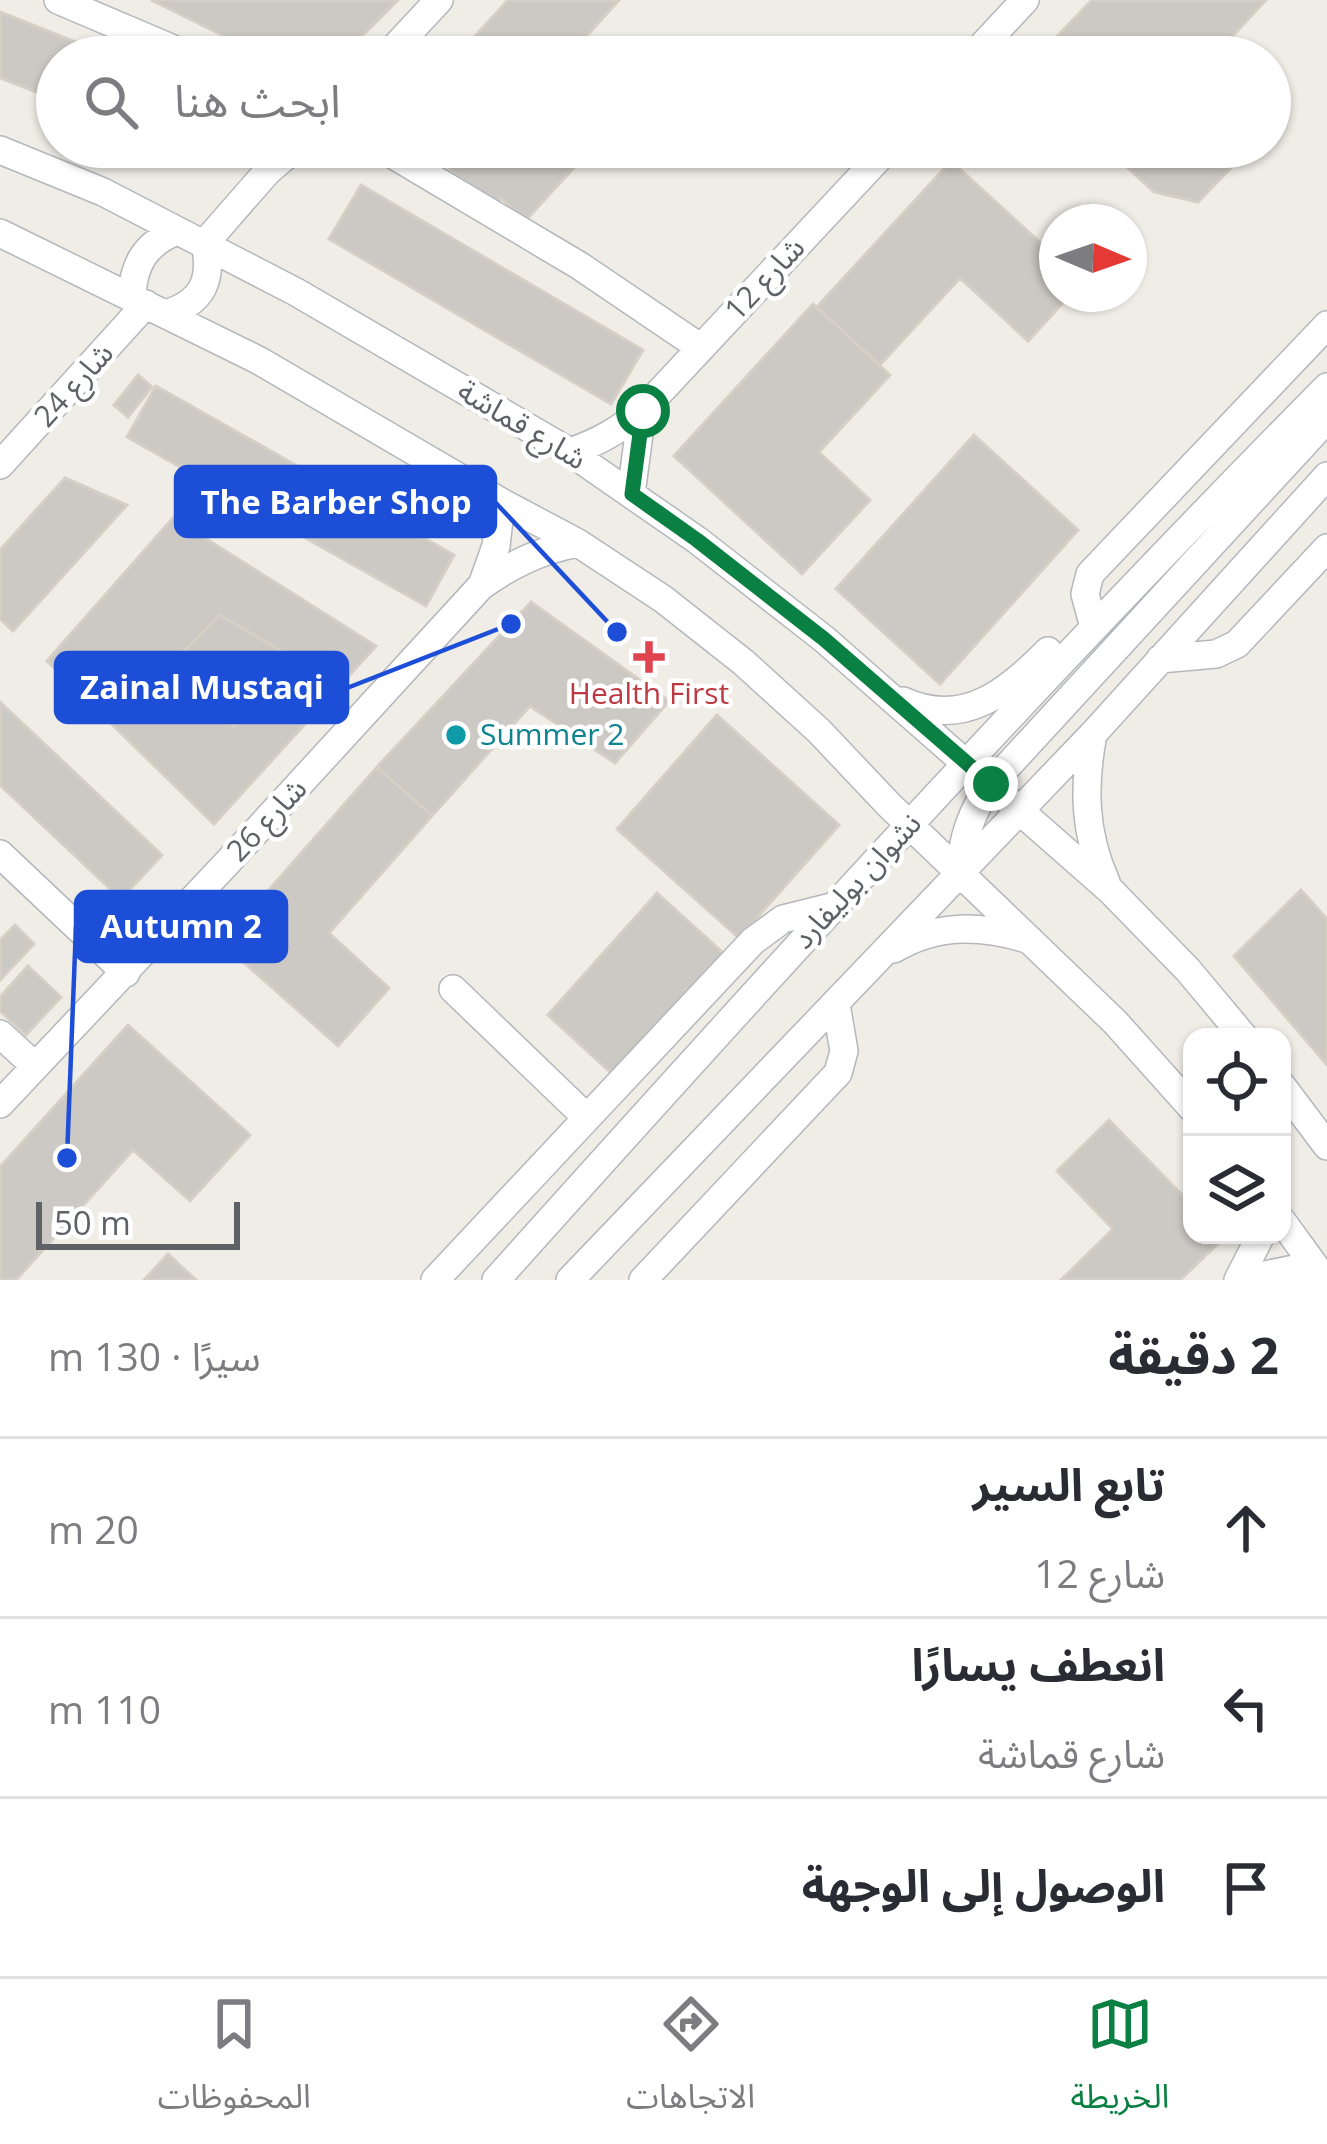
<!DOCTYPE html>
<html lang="ar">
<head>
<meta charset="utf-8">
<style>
  body { margin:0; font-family:"Open Sans","Noto Sans Arabic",sans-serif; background:#f7f7f7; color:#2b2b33; direction:rtl }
  .controls { position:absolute; right:36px; bottom:36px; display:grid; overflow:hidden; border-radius:24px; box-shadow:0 3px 9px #0004 }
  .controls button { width:108px; height:108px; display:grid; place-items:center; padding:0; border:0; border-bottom:3px solid #e1e1e2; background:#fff; color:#2b2b33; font:60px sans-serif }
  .compass { position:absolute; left:1039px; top:204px; width:108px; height:108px; border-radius:50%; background:#fff; box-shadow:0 3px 9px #0004; rotate:92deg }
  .scale { position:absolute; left:36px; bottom:30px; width:204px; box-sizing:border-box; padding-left:12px; border:6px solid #5e6267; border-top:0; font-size:33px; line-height:42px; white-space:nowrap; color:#5e6267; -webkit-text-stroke:9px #fff; paint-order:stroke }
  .stop { position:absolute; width:36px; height:36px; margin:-27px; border:9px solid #0b8043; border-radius:50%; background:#fff }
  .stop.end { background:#0b8043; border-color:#fff; box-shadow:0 3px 12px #0008 }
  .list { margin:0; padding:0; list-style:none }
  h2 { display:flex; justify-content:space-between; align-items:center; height:156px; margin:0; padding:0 48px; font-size:51px }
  h2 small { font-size:39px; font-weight:400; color:#7c7c81 }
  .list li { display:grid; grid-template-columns:78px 1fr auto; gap:36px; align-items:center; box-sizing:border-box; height:180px; padding:0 48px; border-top:3px solid #e1e1e2 }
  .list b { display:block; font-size:45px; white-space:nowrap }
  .list p { margin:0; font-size:39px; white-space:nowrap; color:#7c7c81 }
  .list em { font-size:39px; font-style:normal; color:#7c7c81 }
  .icon { flex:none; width:66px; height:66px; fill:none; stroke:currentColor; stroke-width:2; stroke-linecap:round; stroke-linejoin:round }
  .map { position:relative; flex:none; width:1327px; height:1280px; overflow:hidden; direction:ltr }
  .search { position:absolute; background:#fff; box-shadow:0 3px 9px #0004; left:36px; right:36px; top:36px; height:132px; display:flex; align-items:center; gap:30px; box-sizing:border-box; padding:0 42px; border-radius:66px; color:#7c7c81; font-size:45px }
  .sheet { height:696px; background:#fff }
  nav { display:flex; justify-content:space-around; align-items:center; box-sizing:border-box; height:168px; border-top:3px solid #e1e1e2; background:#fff; font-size:33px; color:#7c7c81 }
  nav a { display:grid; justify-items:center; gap:6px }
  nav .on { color:#0b8043 }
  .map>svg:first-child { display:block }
</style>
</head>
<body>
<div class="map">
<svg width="1327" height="1280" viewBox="0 0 1327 1280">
  <rect width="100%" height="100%" fill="#f0ede7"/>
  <!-- building -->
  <path fill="#ccc8c4" stroke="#d5cfc5" stroke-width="3" fill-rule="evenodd" d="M151,0H398L341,57H267Z
    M508,0H619L568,57H456Z
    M1092,0H1266L1213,57H1037Z
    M0,12L113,57H57V100L0,78Z
    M426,147H564L580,161L526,220L501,198L493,207Z
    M1105,147H1251L1198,202L1154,192Z
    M951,161L1057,258V294H1071L1028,341L960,278L880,365L817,307Z
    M361,185L643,350L611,404L329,239Z
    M813,304L890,375L819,452L870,500L802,574L674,456Z
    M138,375L152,387L128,417L114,405Z
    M156,386L454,555L426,606L127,437Z
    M974,435L1078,530L940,684L836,589Z
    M65,478L127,505L13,631L0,619V550Z
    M173,518L376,646L214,824L47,661ZM220,615L295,659L234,727L167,669Z
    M531,602L669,701L615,763L530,706L432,816L377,767Z
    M220,615L295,659L234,727L167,669Z
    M0,702L162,855L121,899L0,785Z
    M717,715L839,825L739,938L617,829Z
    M377,767L432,816L329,933L389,988L338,1046L222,943Z
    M1301,890L1327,919V1065L1234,956Z
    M657,893L730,959L620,1081L548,1015Z
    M15,925L34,944L0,980V940Z
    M28,966L61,997L26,1035L0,1011V997Z
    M128,1025L250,1135L190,1201L133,1150L16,1280H0V1167Z
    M1109,1120L1192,1205V1235H1221L1224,1238L1180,1280H1061L1113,1229L1057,1171Z
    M168,1254L196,1280H144Z"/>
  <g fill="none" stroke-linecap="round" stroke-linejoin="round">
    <!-- minor casing -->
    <g stroke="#b4b7bb" stroke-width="30">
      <path id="minor" d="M58,0L192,57
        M386,57L439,0
        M972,57L1025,0
        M380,147L580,266L701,348
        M0,150L103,192L296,292L570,452L697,540L824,639L1111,891L1188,970L1244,1037
        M0,233L258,360L501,502L578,543L663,599L743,662L819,731L889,805L1115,1022L1192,1108
        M132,297C133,264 146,243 177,231
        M166,314C203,302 213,280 205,243L267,172L296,147
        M570,452C599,442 620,430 642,411L889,147
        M0,465L146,304
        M631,494L642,411
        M482,585L496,546L501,502
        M1094,627L1085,594L1090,574L1327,325
        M1160,659L1216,654L1237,644L1327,548
        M903,701C964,729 1008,691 1048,651
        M1093,734C1083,787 1084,833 1106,882
        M0,854L126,973
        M960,873C962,839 971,812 991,784L1327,419
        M894,949C938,923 983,925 1030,940
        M453,989L586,1117
        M0,1034L35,1066
        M1282,1086L1327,1146
        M0,1104L227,863L481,586C512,564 541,550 578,543
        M1282,1221L1322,1276
        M435,1280L753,941L783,919L831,907
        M496,1280C768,977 1041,676 1327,387
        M570,1280L1093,734L1327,476
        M643,1280L838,1073L844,1051L836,1004
        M1238,1280L1261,1235
        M1240,1280L1314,1265"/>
    </g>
    <!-- minor -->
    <use href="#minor" stroke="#fff" stroke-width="27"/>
  </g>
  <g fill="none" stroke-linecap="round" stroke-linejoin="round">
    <!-- route -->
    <path stroke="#0b8043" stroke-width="15" d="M643,411L632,494L697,540L824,639L991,784"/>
  </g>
  <!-- markers -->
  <path fill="#e0444e" stroke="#fff" stroke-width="4.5" d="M643 639h12v12h12v12h-12v12h-12v-12h-12v-12h12z"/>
  <circle fill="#0f9aa8" stroke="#fff" stroke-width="4.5" cx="456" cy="735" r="12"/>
  <g text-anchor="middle" stroke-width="9" stroke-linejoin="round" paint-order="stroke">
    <!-- street labels -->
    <g font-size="30" fill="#5e6267" stroke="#fff">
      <text transform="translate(765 279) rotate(-47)" y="10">شارع 12</text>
      <text transform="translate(74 385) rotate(-48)" y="10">شارع 24</text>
      <text transform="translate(522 425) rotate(31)" y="10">شارع قماشة</text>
      <text transform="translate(267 820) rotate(-47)" y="10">شارع 26</text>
      <text transform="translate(857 881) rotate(-47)" y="10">نشوان بوليفارد</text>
    </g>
    <!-- health labels -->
    <g font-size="30" fill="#be3a42" stroke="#fff">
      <text x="649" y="704">Health First</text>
    </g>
    <!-- culture labels -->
    <g font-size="30" fill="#0d838f" stroke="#fff" text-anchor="start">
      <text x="480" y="745">Summer 2</text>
    </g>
  </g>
  <!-- callouts -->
  <path fill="none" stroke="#1d4ed8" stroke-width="4.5" d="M617 632L495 502M511 624L347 688M67 1158L76 926"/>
  <g fill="#1d4ed8" stroke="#fff" stroke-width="4.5">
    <circle cx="617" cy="632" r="12"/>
    <circle cx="511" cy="624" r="12"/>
    <circle cx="67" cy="1158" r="12"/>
  </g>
  <g fill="#1d4ed8" stroke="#1d4ed8" stroke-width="4.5">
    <rect x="176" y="467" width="319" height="69" rx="12"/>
    <rect x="56" y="653" width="291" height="69" rx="12"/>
    <rect x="76" y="892" width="210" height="69" rx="12"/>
  </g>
  <g font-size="33" text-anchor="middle" font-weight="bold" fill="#fff">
    <text x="336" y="514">The Barber Shop</text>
    <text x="202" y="699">Zainal Mustaqi</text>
    <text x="181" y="938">Autumn 2</text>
  </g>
</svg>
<div class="controls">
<button><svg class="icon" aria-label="locate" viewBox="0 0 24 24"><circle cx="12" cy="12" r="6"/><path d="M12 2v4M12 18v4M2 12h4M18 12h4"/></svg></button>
<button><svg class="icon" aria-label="layers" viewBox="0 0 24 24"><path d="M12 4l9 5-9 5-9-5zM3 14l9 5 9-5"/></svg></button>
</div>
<svg class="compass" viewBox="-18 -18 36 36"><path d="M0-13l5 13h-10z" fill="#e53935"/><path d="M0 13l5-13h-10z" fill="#7c7c81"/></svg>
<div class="scale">50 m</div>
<div class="stop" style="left:643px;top:411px"></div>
<div class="stop end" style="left:991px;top:784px"></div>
<div class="search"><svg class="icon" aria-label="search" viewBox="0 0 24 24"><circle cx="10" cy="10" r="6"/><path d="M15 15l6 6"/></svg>ابحث هنا</div>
</div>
<section class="sheet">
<h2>2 دقيقة<small>سيرًا · 130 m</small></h2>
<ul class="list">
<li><svg class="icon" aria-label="ahead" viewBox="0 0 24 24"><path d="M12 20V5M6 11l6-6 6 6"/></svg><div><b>تابع السير</b><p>شارع 12</p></div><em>20 m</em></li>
<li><svg class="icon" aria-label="left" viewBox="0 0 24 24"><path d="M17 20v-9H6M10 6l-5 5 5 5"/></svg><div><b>انعطف يسارًا</b><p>شارع قماشة</p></div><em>110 m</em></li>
<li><svg class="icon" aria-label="arrive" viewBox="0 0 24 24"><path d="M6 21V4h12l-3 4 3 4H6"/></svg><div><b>الوصول إلى الوجهة</b></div></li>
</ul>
</section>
<nav>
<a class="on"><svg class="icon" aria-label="map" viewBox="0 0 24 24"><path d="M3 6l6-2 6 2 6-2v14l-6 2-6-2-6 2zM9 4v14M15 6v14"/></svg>الخريطة</a>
<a><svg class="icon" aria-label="directions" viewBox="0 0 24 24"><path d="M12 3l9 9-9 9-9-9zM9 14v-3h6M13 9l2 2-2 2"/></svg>الاتجاهات</a>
<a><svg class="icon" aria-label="saved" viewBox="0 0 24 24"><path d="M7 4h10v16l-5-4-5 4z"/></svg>المحفوظات</a>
</nav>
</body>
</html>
